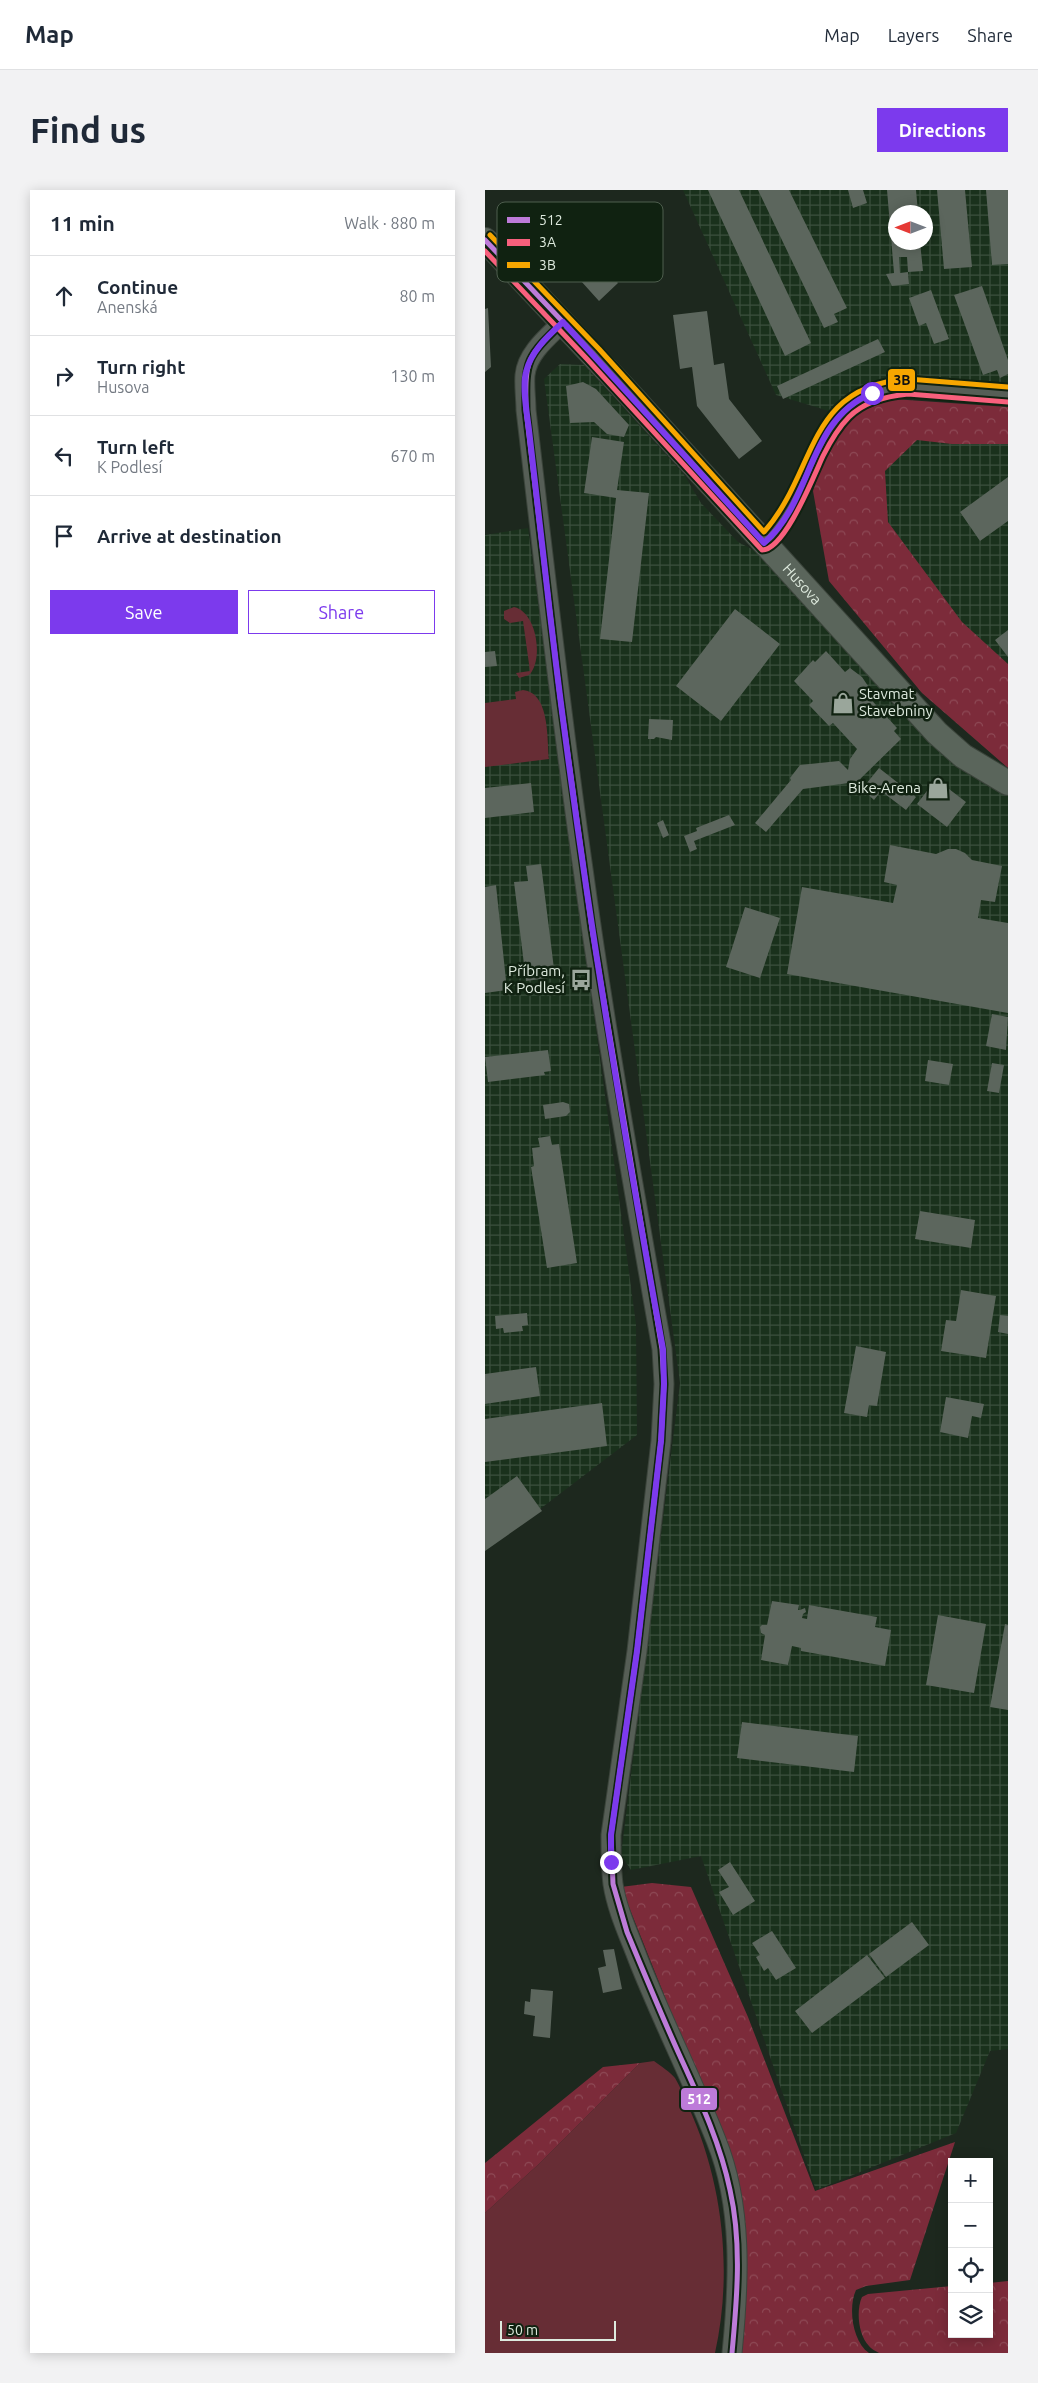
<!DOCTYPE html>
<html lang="en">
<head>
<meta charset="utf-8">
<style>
  body { margin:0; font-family:Ubuntu,sans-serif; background:#f2f2f3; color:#1f2937 }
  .controls { position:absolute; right:15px; bottom:15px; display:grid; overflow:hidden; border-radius:0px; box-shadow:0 2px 12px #0003 }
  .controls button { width:45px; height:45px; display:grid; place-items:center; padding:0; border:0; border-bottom:1px solid #e0e1e3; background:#fff; color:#1f2937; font:25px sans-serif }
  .compass { position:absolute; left:403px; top:15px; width:45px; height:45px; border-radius:50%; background:#fff; box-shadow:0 2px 12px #0003; rotate:270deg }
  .scale { position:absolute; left:15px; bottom:12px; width:116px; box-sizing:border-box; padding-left:5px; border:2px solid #deeade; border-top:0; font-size:14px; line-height:18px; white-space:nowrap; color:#deeade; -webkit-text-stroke:4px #102211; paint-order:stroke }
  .stop { position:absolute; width:15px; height:15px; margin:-11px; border:4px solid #7c3aed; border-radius:50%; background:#fff }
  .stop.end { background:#7c3aed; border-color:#fff; box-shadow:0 1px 5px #0008 }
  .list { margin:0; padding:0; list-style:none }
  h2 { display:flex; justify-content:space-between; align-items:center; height:65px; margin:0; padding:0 20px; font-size:21px }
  h2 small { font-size:16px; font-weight:400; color:#747a83 }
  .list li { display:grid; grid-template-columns:32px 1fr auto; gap:15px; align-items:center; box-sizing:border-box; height:80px; padding:0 20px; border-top:1px solid #e0e1e3 }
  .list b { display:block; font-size:19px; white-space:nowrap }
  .list p { margin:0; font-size:16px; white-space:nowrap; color:#747a83 }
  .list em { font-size:16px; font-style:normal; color:#747a83 }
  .actions { display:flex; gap:10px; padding:15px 20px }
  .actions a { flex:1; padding:11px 0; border:1px solid #7c3aed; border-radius:0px; text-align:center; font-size:18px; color:#7c3aed }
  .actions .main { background:#7c3aed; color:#fff }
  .icon { flex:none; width:28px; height:28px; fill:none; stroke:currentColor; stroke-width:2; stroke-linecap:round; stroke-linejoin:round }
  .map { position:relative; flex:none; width:523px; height:2163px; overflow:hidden; border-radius:0px }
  header { display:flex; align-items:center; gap:30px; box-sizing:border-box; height:70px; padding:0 25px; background:#fff; border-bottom:1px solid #e0e1e3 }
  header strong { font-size:24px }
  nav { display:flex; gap:28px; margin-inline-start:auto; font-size:18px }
  .intro { display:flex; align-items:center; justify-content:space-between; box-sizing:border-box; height:120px; padding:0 30px }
  h1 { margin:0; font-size:35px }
  .button { padding:12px 22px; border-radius:0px; background:#7c3aed; color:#fff; font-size:18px; font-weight:700 }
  main { display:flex; gap:30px; padding:0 30px }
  aside { flex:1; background:#fff; border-radius:0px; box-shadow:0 2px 12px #0003 }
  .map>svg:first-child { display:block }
</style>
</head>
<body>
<header>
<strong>Map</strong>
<nav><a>Map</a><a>Layers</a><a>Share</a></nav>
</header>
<div class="intro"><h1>Find us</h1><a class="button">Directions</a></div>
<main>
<aside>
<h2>11 min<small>Walk · 880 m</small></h2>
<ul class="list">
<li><svg class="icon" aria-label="ahead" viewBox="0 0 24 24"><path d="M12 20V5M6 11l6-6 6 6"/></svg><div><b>Continue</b><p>Anenská</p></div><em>80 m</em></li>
<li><svg class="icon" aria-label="right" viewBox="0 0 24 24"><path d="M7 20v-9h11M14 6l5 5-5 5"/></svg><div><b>Turn right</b><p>Husova</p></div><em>130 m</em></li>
<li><svg class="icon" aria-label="left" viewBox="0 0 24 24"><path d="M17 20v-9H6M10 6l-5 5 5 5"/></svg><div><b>Turn left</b><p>K Podlesí</p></div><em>670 m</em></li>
<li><svg class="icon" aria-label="arrive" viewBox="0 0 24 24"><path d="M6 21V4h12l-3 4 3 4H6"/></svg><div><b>Arrive at destination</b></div></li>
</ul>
<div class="actions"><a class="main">Save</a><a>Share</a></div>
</aside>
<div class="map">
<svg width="523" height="2163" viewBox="0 0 523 2163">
  <defs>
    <pattern id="industrial-grid" width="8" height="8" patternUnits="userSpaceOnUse" patternTransform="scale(1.25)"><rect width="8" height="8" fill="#1a311c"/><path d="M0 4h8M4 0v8" fill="none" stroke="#3b4f3d"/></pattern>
    <pattern id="forest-crowns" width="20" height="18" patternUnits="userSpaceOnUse" patternTransform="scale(1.25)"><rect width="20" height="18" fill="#7c2b3a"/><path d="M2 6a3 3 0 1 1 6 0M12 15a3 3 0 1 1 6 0" fill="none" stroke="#8e4a56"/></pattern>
  </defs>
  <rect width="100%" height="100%" fill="#1d281e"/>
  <!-- industrial -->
  <path fill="url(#industrial-grid)" fill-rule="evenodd" d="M198,0H523V199L446,187L406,190L366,207L344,221L291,205ZM410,22H440V52H410Z
    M75,174L99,175L198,283L216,313L253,352L276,364L523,597V1859L505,1861L471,1943L331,2000L216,1666L146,1680L136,1665L195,1193L59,189Z
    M523,224V543L389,402L371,258Z
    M43,338L151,1134L152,1245L0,1361V345Z"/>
  <!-- grass -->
  <path fill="#672d35" d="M29,417C52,422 59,470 44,485L34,488L31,483L45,481L38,431L25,433L19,429V421Z
    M38,500C65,503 62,549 64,569L0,577V513L31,509L30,502Z
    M169,1871C176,1876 185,1882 190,1888C195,1896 199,1907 203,1916C238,1991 248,2082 230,2163H0V2023L55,1973L155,1873Z"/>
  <!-- forest -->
  <path fill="url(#forest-crowns)" d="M408,209L523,217V254H467L432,250L400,281L403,332L477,432L523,474V578L437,503L344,391L328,301L344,253L371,223Z
    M167,1693L206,1697L263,1827L330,2001L470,1952L425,2090L381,2096L371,2100C363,2117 367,2151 384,2163H254L251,1985L136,1697Z
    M155,1873L55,1973L0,2023V1973L118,1877Z
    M523,2091V2163H394C391,2161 386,2159 384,2156C373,2145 371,2120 377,2107L383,2104L467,2096V2144H504V2093Z"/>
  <!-- building -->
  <path fill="#5c665d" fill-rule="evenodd" d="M223,0H254L326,153L300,166Z
    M273,0H304L362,118L349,124L353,132L339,138Z
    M363,0H378L382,13L368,18Z
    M402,0H431L433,22H410V52H435L438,81L423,82L424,94L407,96L401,84L409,83ZM414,67H422L423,82L415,83Z
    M452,0H480L487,77L459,79Z
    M501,0H523V74L507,75Z
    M79,31L94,47L96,45L100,51L94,57L120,86L124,83L133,93L114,111L59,50Z
    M497,96L523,170V184L515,188L512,180L498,185L469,105Z
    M446,100L464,149L449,154L441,133L434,136L424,108Z
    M3,118L6,177L0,182V119Z
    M222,121L229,175L239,173L244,209L277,251L254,269L212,216L207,177L195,179L188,125Z
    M393,149L400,162L298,209L292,196Z
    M98,192L111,199L144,235L139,247L122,244L109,232L85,233L81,196Z
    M107,247L139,252L132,300L164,303L147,452L115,449L131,308L99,303Z
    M523,287V331L495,351L475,322Z
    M250,419L295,454L236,531L191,496Z
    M523,440V467L510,450Z
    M10,461L12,476L0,477V462Z
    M341,461L360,482L365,478L377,487L385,499L380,503L412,538L409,541L416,549L372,592L318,599L281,642L270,633L306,590L305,588L315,575L354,571L363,580L365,569L372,559L348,533L344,536L324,515L328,511L309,491L328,470L330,472Z
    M164,529L188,530L187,550L171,547L169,549H163Z
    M394,578L431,607L421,620L396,601L389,610L377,599Z
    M451,589L481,612L462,637L432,614Z
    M46,593L49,622L0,628V598Z
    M244,625L250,635L209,651L212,659L205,662L199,646L212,641L211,638Z
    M178,630L184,645L178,648L172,633Z
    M405,655L451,664L463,659H471L480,663L487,670L517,676L510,712L496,710L493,728L523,733V823L302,784L317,697L408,713L412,695L399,692Z
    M56,674L70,787L41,791L29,692L43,691L41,676Z
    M11,695L22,800L0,803V697Z
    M260,717L295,728L275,788L241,777Z
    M507,824L523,827L521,860L501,856Z
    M63,860L66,881L59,882L60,885L3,892L0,867Z
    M443,870L468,874L464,895L440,891Z
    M507,873L519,875L514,903L502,901Z
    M78,912L84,914L85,922L81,926L60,929L58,915Z
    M65,946L67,955L74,954L92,1073L62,1078L46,977L49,976L47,958L55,957L53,948Z
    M435,1021L490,1030L486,1058L430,1049Z
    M476,1100L511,1106L501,1168L456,1161L461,1130L471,1131Z
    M42,1123L43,1135L37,1136L38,1141L19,1143L18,1138L11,1139L10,1126Z
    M515,1125L523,1126V1144L513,1142Z
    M371,1156L401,1162L392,1216L384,1215L382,1227L359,1223Z
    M51,1177L55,1206L0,1214V1184Z
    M461,1207L499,1214L496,1228L487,1226L483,1248L455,1242Z
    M117,1213L122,1256L0,1272V1229Z
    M32,1286L57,1321L0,1361V1309Z
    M287,1411L314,1415L313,1420H315L320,1418L321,1422L318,1424L317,1428L322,1429L324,1415L392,1427L390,1437L406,1440L400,1476L316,1461V1458L307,1456L303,1475L276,1470L280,1445L276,1443L275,1437L277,1435H282Z
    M453,1425L501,1434L489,1503L441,1495Z
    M520,1434L523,1435V1520L505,1517Z
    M257,1532L373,1546L369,1582L252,1568Z
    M245,1672L270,1711L248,1725L234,1702L244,1697L233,1680Z
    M427,1732L444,1755L401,1787L384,1764Z
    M287,1741L311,1778L291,1790L283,1778L279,1781L271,1767L275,1765L267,1753Z
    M129,1759L137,1799L118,1803L113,1778L121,1776L118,1760Z
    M382,1765L400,1788L327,1843L310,1821Z
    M46,1799L68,1801L65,1848L48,1846L50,1826L39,1824L40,1811L45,1812Z"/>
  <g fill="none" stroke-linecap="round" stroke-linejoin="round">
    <!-- minor casing -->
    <g stroke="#3b443b" stroke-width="18">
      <path id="minor" d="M279,353C334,305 321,210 409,198C447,193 485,207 523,204"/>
    </g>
    <!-- tertiary casing -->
    <g stroke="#3b443b" stroke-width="21">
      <path id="tertiary" d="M78,132C64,146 42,163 40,185C39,196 41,209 41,220C59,373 76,527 98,679C120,840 149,1000 177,1159L179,1194L176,1251L152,1461L126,1645C126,1661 126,1678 128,1694C132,1720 144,1745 153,1769C177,1830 207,1889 231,1950C258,2017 254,2093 247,2163"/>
    </g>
    <!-- primary casing -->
    <g stroke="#3b443b" stroke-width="26">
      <g id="primary">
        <path id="s1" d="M0,50L147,207L452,543L478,566L523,593"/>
      </g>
    </g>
    <!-- minor -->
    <use href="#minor" stroke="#565e56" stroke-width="15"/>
    <!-- tertiary -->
    <use href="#tertiary" stroke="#565e56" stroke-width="19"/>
    <!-- primary -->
    <use href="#primary" stroke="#5a655b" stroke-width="24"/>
    <!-- bus-1 casing -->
    <g stroke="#102211" stroke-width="9">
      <path id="bus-1" d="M0,50L78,132
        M78,132C41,168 40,169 41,220L75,507L107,739L177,1159L179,1194L176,1251L152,1461L126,1645L128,1694L142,1742C159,1783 176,1824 194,1864C214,1908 235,1952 245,2000C257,2053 252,2109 247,2163"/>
    </g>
    <!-- bus-2 casing -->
    <g stroke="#102211" stroke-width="9">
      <path id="bus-2" d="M0,61L102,169L277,360C300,360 329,285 338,266C345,252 353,238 364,227C379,212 402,206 423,204L523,212"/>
    </g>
    <!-- bus-3 casing -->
    <g stroke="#102211" stroke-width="9">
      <path id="bus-3" d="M5,45L114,159L279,342C333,281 320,196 423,189L523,197"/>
    </g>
    <!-- bus-1 -->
    <use href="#bus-1" stroke="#bd7bd9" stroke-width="5"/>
    <!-- bus-2 -->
    <use href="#bus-2" stroke="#f8607d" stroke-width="5"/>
    <!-- bus-3 -->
    <use href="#bus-3" stroke="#f7a600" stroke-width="5"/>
  </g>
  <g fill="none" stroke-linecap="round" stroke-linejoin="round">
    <!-- route -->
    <path stroke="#7c3aed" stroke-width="6" d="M126,1672V1645L152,1461L176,1251L179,1194L178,1159C130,897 88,635 59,371C54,327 49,284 44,240C42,224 37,197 41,182C46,161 63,146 78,132L279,353C329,310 321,231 387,203"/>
  </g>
  <!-- icons -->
  <defs>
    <g id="shop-bare" transform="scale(1.725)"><path d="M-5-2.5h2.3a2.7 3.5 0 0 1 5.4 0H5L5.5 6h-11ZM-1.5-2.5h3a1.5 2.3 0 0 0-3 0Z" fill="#9aa69b" stroke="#102211" stroke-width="2.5" paint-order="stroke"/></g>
    <g id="bus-bare" transform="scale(1.725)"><path d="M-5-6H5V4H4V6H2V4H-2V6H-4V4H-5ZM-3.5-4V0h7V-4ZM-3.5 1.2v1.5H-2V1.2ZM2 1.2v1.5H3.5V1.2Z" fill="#9aa69b" stroke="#102211" stroke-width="2.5" paint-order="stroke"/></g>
  </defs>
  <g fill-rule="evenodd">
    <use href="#shop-bare" x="358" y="513"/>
    <use href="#shop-bare" x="453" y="598"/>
    <use href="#bus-bare" x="96" y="790"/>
  </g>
  <g text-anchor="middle" stroke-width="5" stroke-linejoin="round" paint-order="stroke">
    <!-- street labels -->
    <g font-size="15" fill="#deeade" stroke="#102211">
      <text dy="5" stroke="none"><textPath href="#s1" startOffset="468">Husova</textPath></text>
    </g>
    <!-- poi labels -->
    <g font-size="15" fill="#deeade" stroke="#102211" text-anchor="end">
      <text x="374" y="509" text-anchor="start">Stavmat<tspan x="374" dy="17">Stavebniny</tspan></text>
      <text x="436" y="603">Bike-Arena</text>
      <text x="80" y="786">Příbram,<tspan x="80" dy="17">K Podlesí</tspan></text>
    </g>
  </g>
  <!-- legend -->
  <rect x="12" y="12" width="166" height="80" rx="8" fill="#102211" stroke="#4e5e4e" stroke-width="1"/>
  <rect x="22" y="27" width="23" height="6" fill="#bd7bd9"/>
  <rect x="22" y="49" width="23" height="7" fill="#f8607d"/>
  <rect x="22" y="72" width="23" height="6" fill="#f7a600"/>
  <g font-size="14" fill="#deeade">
    <text x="54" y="35">512</text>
    <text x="54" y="57">3A</text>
    <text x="54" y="80">3B</text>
  </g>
  <g stroke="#102211" stroke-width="2">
    <rect x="402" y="178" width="29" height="24" rx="5" fill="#f7a600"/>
    <rect x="195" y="1897" width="38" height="24" rx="5" fill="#bd7bd9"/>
  </g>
  <g font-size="14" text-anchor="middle" font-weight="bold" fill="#fff">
    <text x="214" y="1914">512</text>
  </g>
  <g font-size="14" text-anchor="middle" font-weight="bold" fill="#111">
    <text x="417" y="195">3B</text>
  </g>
</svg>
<div class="controls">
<button>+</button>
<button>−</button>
<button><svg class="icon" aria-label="locate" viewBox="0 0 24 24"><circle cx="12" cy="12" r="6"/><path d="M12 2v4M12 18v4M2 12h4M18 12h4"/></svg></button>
<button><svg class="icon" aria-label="layers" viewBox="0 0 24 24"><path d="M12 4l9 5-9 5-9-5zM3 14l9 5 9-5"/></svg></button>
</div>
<svg class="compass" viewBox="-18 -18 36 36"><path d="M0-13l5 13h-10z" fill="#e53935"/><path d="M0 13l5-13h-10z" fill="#747a83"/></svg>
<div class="scale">50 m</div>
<div class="stop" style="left:387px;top:203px"></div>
<div class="stop end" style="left:126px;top:1672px"></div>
</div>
</main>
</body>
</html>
